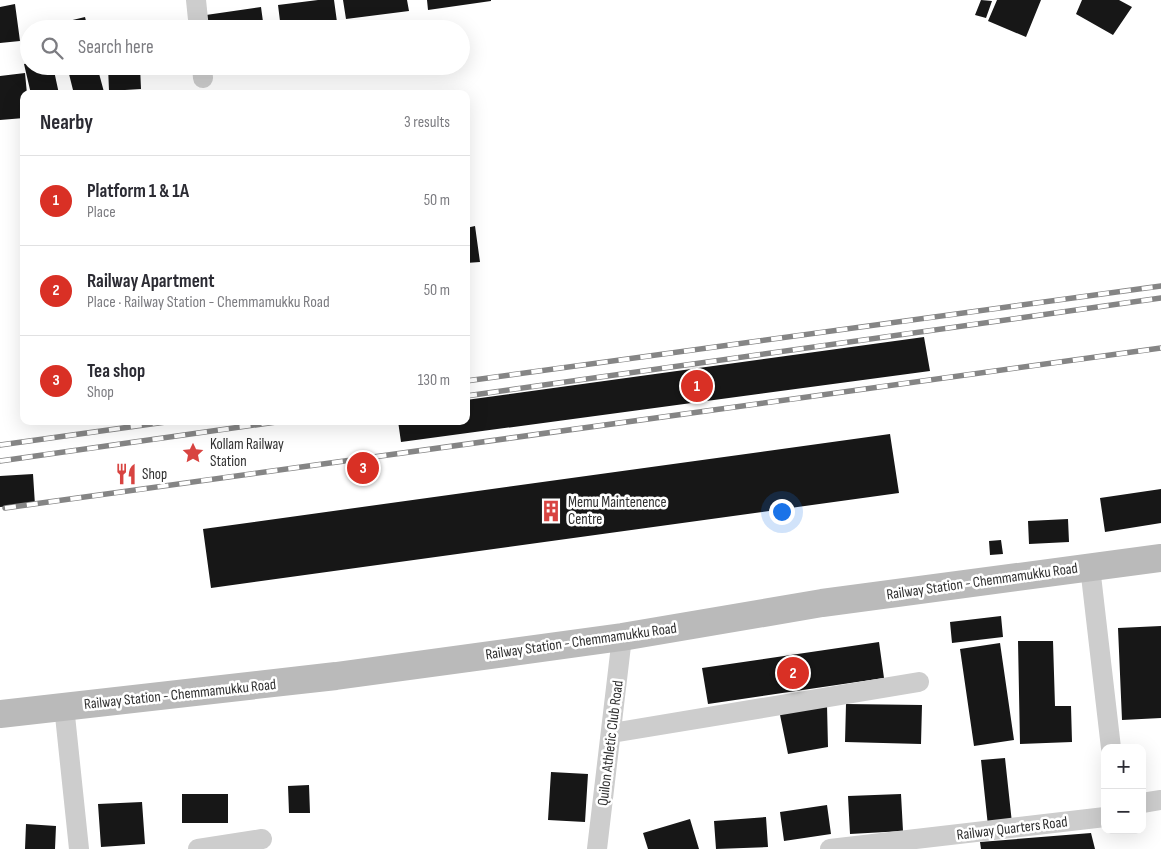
<!DOCTYPE html>
<html lang="en">
<head>
<meta charset="utf-8">
<style>
  body { margin:0; font-family:"Sofia Sans Condensed",sans-serif; background:#f7f7f7; color:#2b2b33 }
  .controls { position:absolute; right:15px; bottom:15px; display:grid; overflow:hidden; border-radius:10px; box-shadow:0 5px 20px #0002 }
  .controls button { width:45px; height:45px; display:grid; place-items:center; padding:0; border:0; border-bottom:1px solid #e1e1e2; background:#fff; color:#2b2b33; font:25px sans-serif }
  .you { position:absolute; left:781px; top:511px; width:18px; height:18px; margin:-12px; border:4px solid #fff; border-radius:50%; background:#1a73e8; box-shadow:0 0 0 8px #1a73e833 }
  .badge { display:grid; place-items:center; width:32px; height:32px; border-radius:50%; background:#d93025; color:#fff; font-size:16px; font-weight:700 }
  .pin { position:absolute; translate:-50% -50%; border:2px solid #fff; box-shadow:0 1px 5px #0006 }
  .list { margin:0; padding:0; list-style:none }
  h2 { display:flex; justify-content:space-between; align-items:center; height:65px; margin:0; padding:0 20px; font-size:21px }
  h2 small { font-size:16px; font-weight:400; color:#7c7c81 }
  .list li { display:grid; grid-template-columns:32px 1fr auto; gap:15px; align-items:center; box-sizing:border-box; height:90px; padding:0 20px; border-top:1px solid #e1e1e2 }
  .list b { display:block; font-size:19px; white-space:nowrap }
  .list p { margin:0; font-size:16px; white-space:nowrap; color:#7c7c81 }
  .list em { font-size:16px; font-style:normal; color:#7c7c81 }
  .icon { flex:none; width:28px; height:28px; fill:none; stroke:currentColor; stroke-width:2; stroke-linecap:round; stroke-linejoin:round }
  .map { position:relative; flex:none; width:1161px; height:849px; overflow:hidden }
  .search { position:absolute; background:#fff; box-shadow:0 5px 20px #0002; left:20px; top:20px; width:450px; height:55px; display:flex; align-items:center; gap:12px; box-sizing:border-box; padding:0 18px; border-radius:28px; color:#7c7c81; font-size:19px }
  .panel { position:absolute; background:#fff; box-shadow:0 5px 20px #0002; left:20px; top:90px; width:450px; height:335px; border-radius:10px }
  .map>svg:first-child { display:block }
</style>
</head>
<body>
<div class="map">
<svg width="1161" height="849" viewBox="0 0 1161 849">
  <rect width="100%" height="100%" fill="#fff"/>
  <!-- building -->
  <path fill="#171717" d="M318,0H334L337,22L281,29L278,5Z
    M343,0H407L409,11L346,19Z
    M427,0H491V1L428,10Z
    M981,0L992,1L986,18L975,15Z
    M997,0H1041L1026,37L988,21Z
    M1082,0H1119L1132,7L1113,35L1076,14Z
    M15,4L20,41L0,43V7Z
    M261,7L264,29H208L206,15Z
    M85,17L88,29H57L56,24Z
    M29,63V66H53L59,94H31L24,64Z
    M67,66H97L104,92L74,94Z
    M108,66H140L141,89L109,91Z
    M25,73L27,94H24V118L0,120V76Z
    M475,226L480,262L466,263V228Z
    M924,337L930,371L401,442L398,421H466V400Z
    M890,434L899,493L211,588L203,529Z
    M33,474L35,505L0,507V476Z
    M1161,489V523L1105,532L1100,498Z
    M1068,519L1069,542L1029,544L1028,521Z
    M1001,540L1003,554L990,555L989,541Z
    M1001,616L1003,637L952,643L950,622Z
    M1161,626V718L1122,720L1118,628Z
    M1018,641H1053L1055,706H1071L1072,742L1020,744Z
    M879,642L884,678L708,704L702,668Z
    M1000,643L1014,740L974,746L960,649Z
    M846,704L922,705L921,744L845,742Z
    M827,705L828,747L788,754L779,710Z
    M1005,758L1012,823L988,826L981,760Z
    M551,772L588,774L585,822L548,820Z
    M309,785L310,813H289L288,786Z
    M182,794H228V823H182Z
    M901,794L903,831L850,834L848,796Z
    M142,802L145,844L101,847L98,804Z
    M827,805L831,834L784,841L780,812Z
    M766,817L768,847L716,849L714,821Z
    M690,819L699,849H648L643,833Z
    M26,824L56,826L55,849H25Z
    M1091,833L1095,849H981L980,842Z"/>
  <g fill="none" stroke-linecap="round" stroke-linejoin="round">
    <!-- minor -->
    <path stroke="#cdcdcd" stroke-width="20" d="M196,0L199,29
      M202,66L203,78
      M1090,567L1111,748
      M64,706L79,849
      M612,733L919,682
      M1142,803L1161,800
      M198,849L262,839
      M597,849L622,637
      M830,849L1105,817"/>
    <!-- secondary -->
    <path stroke="#bababa" stroke-width="28" d="M0,714L336,676L622,637L822,603L1161,558"/>
    <!-- rail casing -->
    <g stroke="#858585" stroke-width="5.5">
      <path id="rail" d="M466,381L1161,286
        M466,396L1161,298
        M0,445L173,421
        M0,461L283,421
        M5,508L1161,348"/>
    </g>
    <!-- rail -->
    <use href="#rail" stroke="#fff" stroke-width="4" stroke-dasharray="11" stroke-linecap="butt"/>
  </g>
  <!-- icons -->
  <defs>
    <g id="sight-bare" transform="scale(1.725)"><path d="M0-6L1.8-2.2L6-1.7L2.9 1.2L3.7 5.4L0 3.3L-3.7 5.4L-2.9 1.2L-6-1.7L-1.8-2.2Z" fill="#d84441" stroke="#fff" stroke-width="2.5" paint-order="stroke"/></g>
    <g id="restaurant-bare" transform="scale(1.725)"><path d="M-5-6h1v4h1v-4h1v4h1v-4h1v5L-1.5 .5V6h-2V.5L-5-1ZM5-6V6H3V1.5H1.5Q1.5-4 5-6Z" fill="#d84441" stroke="#fff" stroke-width="2.5" paint-order="stroke"/></g>
    <g id="building-bare" transform="scale(1.725)"><path d="M-4-6H4V6H1V3H-1V6H-4ZM-2.5-4.3h1.7v1.8h-1.7ZM.8-4.3h1.7v1.8H.8ZM-2.5-1h1.7V.8h-1.7ZM.8-1h1.7V.8H.8Z" fill="#d84441" stroke="#fff" stroke-width="2.5" paint-order="stroke"/></g>
  </defs>
  <g fill-rule="evenodd">
    <use href="#sight-bare" x="193" y="453"/>
    <use href="#restaurant-bare" x="126" y="474"/>
    <use href="#building-bare" x="551" y="511"/>
  </g>
  <g text-anchor="middle" stroke-width="5" stroke-linejoin="round" paint-order="stroke">
    <!-- poi labels -->
    <g font-size="15" fill="#303030" stroke="#fff" text-anchor="start">
      <text x="210" y="449">Kollam Railway<tspan x="210" dy="17">Station</tspan></text>
      <text x="142" y="479">Shop</text>
      <text x="568" y="507">Memu Maintenence<tspan x="568" dy="17">Centre</tspan></text>
    </g>
    <!-- street labels -->
    <g font-size="15" fill="#303030" stroke="#fff">
      <text transform="translate(982 581) rotate(-8)" y="5">Railway Station - Chemmamukku Road</text>
      <text transform="translate(581 641) rotate(-8)" y="5">Railway Station - Chemmamukku Road</text>
      <text transform="translate(180 694) rotate(-6)" y="5">Railway Station - Chemmamukku Road</text>
      <text transform="translate(610 743) rotate(-83)" y="5">Quilon Athletic Club Road</text>
      <text transform="translate(1012 828) rotate(-7)" y="5">Railway Quarters Road</text>
    </g>
  </g>
</svg>
<div class="controls">
<button>+</button>
<button>−</button>
</div>
<div class="you"></div>
<div class="pin badge" style="left:697px;top:386px">1</div>
<div class="pin badge" style="left:793px;top:673px">2</div>
<div class="pin badge" style="left:363px;top:468px">3</div>
<div class="search"><svg class="icon" aria-label="search" viewBox="0 0 24 24"><circle cx="10" cy="10" r="6"/><path d="M15 15l6 6"/></svg>Search here</div>
<section class="panel">
<h2>Nearby<small>3 results</small></h2>
<ul class="list">
<li><span class="badge">1</span><div><b>Platform 1 &amp; 1A</b><p>Place</p></div><em>50 m</em></li>
<li><span class="badge">2</span><div><b>Railway Apartment</b><p>Place · Railway Station - Chemmamukku Road</p></div><em>50 m</em></li>
<li><span class="badge">3</span><div><b>Tea shop</b><p>Shop</p></div><em>130 m</em></li>
</ul>
</section>
</div>
</body>
</html>
